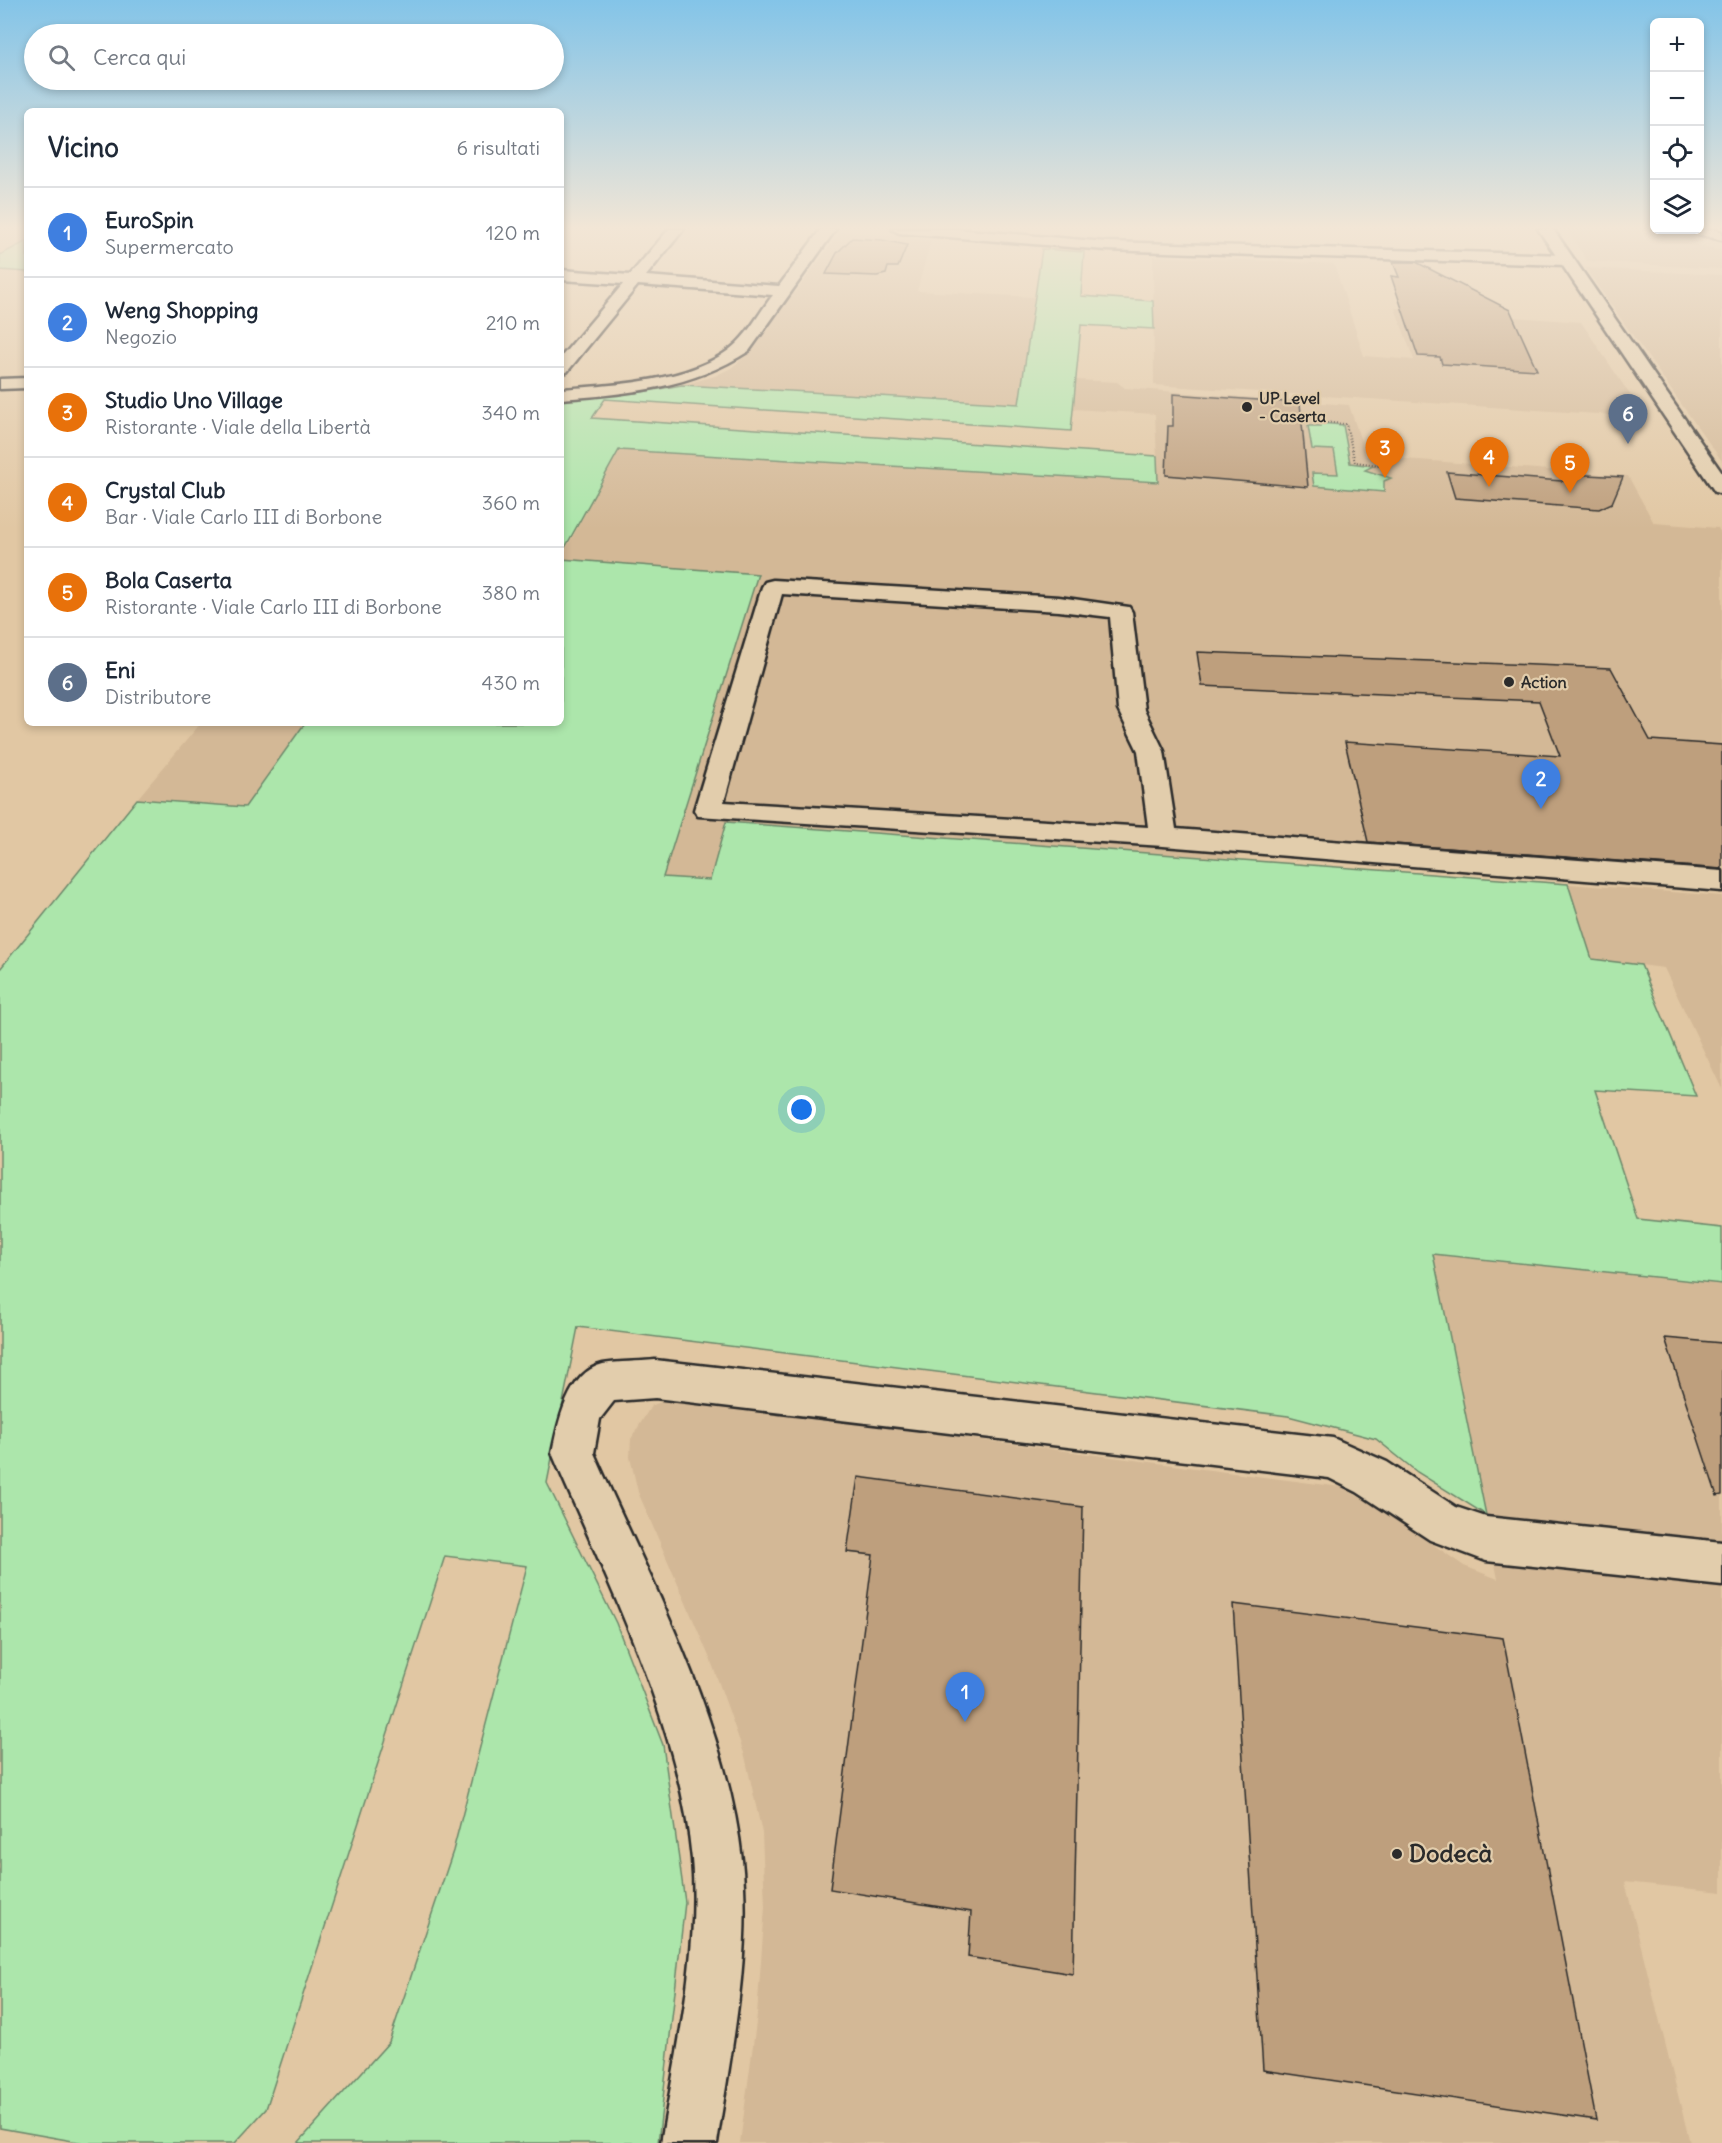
<!DOCTYPE html>
<html lang="it">
<head>
<meta charset="utf-8">
<style>
  body { margin:0; font-family:Delius,sans-serif; background:#f2f2f3; color:#1f2937 }
  .controls { position:absolute; right:18px; top:18px; display:grid; overflow:hidden; border-radius:9px; box-shadow:0 3px 9px #0003 }
  .controls button { width:54px; height:54px; display:grid; place-items:center; padding:0; border:0; border-bottom:2px solid #e0e1e3; background:#fff; color:#1f2937; font:30px sans-serif }
  .you { position:absolute; left:802px; top:1110px; width:21px; height:21px; margin:-15px; border:4px solid #fff; border-radius:50%; background:#1a73e8; box-shadow:0 0 0 9px #1a73e833 }
  .badge { display:grid; place-items:center; width:39px; height:39px; border-radius:50%; background:#0f766e; color:#fff; font-size:20px; font-weight:700 }
  .pin { position:absolute; translate:-50% -50px; filter:drop-shadow(0 2px 3px #0008) }
  .pin::after { content:''; position:absolute; top:32px; width:21px; height:18px; background:inherit; clip-path:polygon(0 0,100% 0,50% 100%) }
  .list { margin:0; padding:0; list-style:none }
  h2 { display:flex; justify-content:space-between; align-items:center; height:78px; margin:0; padding:0 24px; font-size:26px }
  h2 small { font-size:20px; font-weight:400; color:#747a83 }
  .list li { display:grid; grid-template-columns:39px 1fr auto; gap:18px; align-items:center; box-sizing:border-box; height:90px; padding:0 24px; border-top:2px solid #e0e1e3 }
  .list b { display:block; font-size:22px; white-space:nowrap }
  .list p { margin:0; font-size:20px; white-space:nowrap; color:#747a83 }
  .list em { font-size:20px; font-style:normal; color:#747a83 }
  .icon { flex:none; width:33px; height:33px; fill:none; stroke:currentColor; stroke-width:2; stroke-linecap:round; stroke-linejoin:round }
  .map { position:relative; flex:none; width:1722px; height:2143px; overflow:hidden }
  .search { position:absolute; background:#fff; box-shadow:0 3px 9px #0003; left:24px; top:24px; width:540px; height:66px; display:flex; align-items:center; gap:15px; box-sizing:border-box; padding:0 21px; border-radius:33px; color:#747a83; font-size:22px }
  .panel { position:absolute; background:#fff; box-shadow:0 3px 9px #0003; left:24px; top:108px; width:540px; height:618px; border-radius:9px }
  .map>svg:first-child { display:block }
</style>
</head>
<body>
<div class="map">
<svg width="1722" height="2143" viewBox="0 0 1722 2143">
  <rect width="100%" height="100%" fill="#e1c7a3"/>
  <filter id="ink" filterUnits="userSpaceOnUse"><feTurbulence type="fractalNoise" baseFrequency=".0167" numOctaves="2"/><feDisplacementMap in="SourceGraphic" scale="12" xChannelSelector="R" yChannelSelector="G"/><feConvolveMatrix kernelMatrix="1 2 1 2 8 2 1 2 1" color-interpolation-filters="sRGB"/></filter>
  <g filter="url(#ink)">
    <!-- built -->
    <path fill="#d3b896" d="M1567,229L1640,230L1722,251V269L1587,261Z
      M841,231L931,240L917,291L1034,297L1019,404L682,385L715,376L731,368L746,356L788,293H795Z
      M1153,256L1334,264L1364,356L1414,360L1395,308L1581,322L1645,417L1154,385Z
      M1585,268L1722,275V461L1684,408Z
      M1076,380L1117,382L1125,388L1349,405L1366,456L1628,476L1654,523L1718,528L1722,535V873L1235,834L1237,859L726,822L710,880L662,877L561,559L618,450L1158,482L1155,414L1073,409Z
      M201,723H305L245,807L137,799Z
      M1568,884L1722,896V1089L1664,968L1592,959Z
      M1433,1254L1722,1284V1892L1625,1882L1690,2143H740L757,2015L765,1907L762,1833L745,1756L711,1661L638,1492L630,1457L631,1439L651,1406L668,1399L1341,1487L1388,1513L1464,1566L1498,1579Z"/>
    <!-- green -->
    <path fill="#ace6ab" stroke="#6c886b" stroke-width="1.5" d="M27,241V272L0,270V255Z
      M1042,249L1084,252L1081,296L1153,301L1154,329L1081,325L1071,431L605,399L592,418L1157,456L1158,482L619,450L561,555V399L636,393L682,385L1019,404Z
      M1319,423L1343,425L1350,463L1373,466L1365,470L1391,478L1384,481V492L1314,486L1312,473L1338,474L1334,450L1312,449L1308,426H1320Z
      M561,559L758,574L663,877L710,880L726,822L1568,884L1592,959L1641,965L1696,1096L1595,1090L1638,1219L1722,1228V1284L1433,1254L1486,1515L1417,1472L1376,1439L1288,1416L578,1327L547,1483L616,1623L663,1745L685,1902L658,2143H298L389,2042L453,1851L527,1566L445,1556L266,2109L235,2143H84L0,2128V969L137,799L245,807L305,723H561Z"/>
    <!-- building -->
    <path fill="#be9f7d" stroke="#2b2b2b" stroke-width="1.5" d="M852,238L882,240L907,245L898,267H888L886,274L877,276L826,274L837,253Z
      M1393,262H1416L1510,310L1537,370L1442,364L1440,357L1418,356L1391,276L1399,277Z
      M1173,394L1300,403L1308,487L1166,475L1168,426H1173Z
      M1447,472L1574,482L1570,474L1623,477L1612,503L1599,509L1455,498Z
      M1197,652L1611,668L1650,740L1722,745V869L1368,842L1345,742L1560,756L1539,701L1202,686Z
      M1665,1338L1722,1343V1495L1717,1496Z
      M858,1477L1083,1507L1073,1974L968,1957L971,1912L830,1889L873,1555L847,1552Z
      M1233,1604L1503,1638L1596,2120L1263,2070Z"/>
    <g fill="none" stroke-linecap="round" stroke-linejoin="round">
      <!-- minor casing -->
      <g stroke="#2b2b2b" stroke-width="5">
        <path id="minor" d="M669,229H684L646,276L779,286L821,229H836L749,351C692,388 628,394 561,399V389C614,385 696,382 737,343C751,330 761,310 773,295L638,285L567,372L561,373V357L623,284L561,280V270L630,275Z
          M892,229H956L1106,242L1566,255L1574,260L1566,265L1106,250L899,233Z
          M27,378V388L0,389V379Z
          M773,580L1059,597L1129,607L1132,612L1144,710L1164,751L1176,829L1722,871V891L1163,846L698,816L694,810L762,587L765,582ZM782,594L1059,611L1110,617L1118,710L1138,751L1148,827L724,802Z
          M655,1360L1333,1438L1387,1462L1456,1507L1486,1517L1722,1542V1586L1486,1561L1430,1540L1357,1492L1329,1478L655,1398L614,1401L600,1419L594,1453C650,1580 727,1721 742,1860C752,1953 731,2051 717,2143H661C676,2053 700,1951 692,1859C679,1721 606,1580 552,1453C558,1423 568,1372 603,1364C620,1361 638,1362 655,1360Z"/>
      </g>
      <!-- major casing -->
      <g stroke="#2b2b2b" stroke-width="5">
        <path id="major" d="M1538,229H1553L1722,473V494L1715,492Z"/>
      </g>
      <!-- highway casing -->
      <g stroke="#2b2b2b" stroke-width="5">
        <path id="highway" d="M1713,229L1722,232V240L1693,233L1691,230Z"/>
      </g>
      <!-- path -->
      <path stroke="#2b2b2b" stroke-width="2" stroke-dasharray="1 2" stroke-linecap="butt" d="M1306,421L1346,424L1355,462L1387,466"/>
      <!-- minor -->
      <use href="#minor" fill="#e2cdac" fill-rule="evenodd"/>
      <!-- major -->
      <use href="#major" fill="#e2cdac" fill-rule="evenodd"/>
      <!-- highway -->
      <use href="#highway" fill="#e2cdac" fill-rule="evenodd"/>
    </g>
  </g>
  <!-- sky -->
  <linearGradient id="sky" x2="0" y2="1"><stop stop-color="#83c4e8"/><stop offset="0.43" stop-color="#f2e6d6"/><stop offset="1" stop-color="#f2e6d6" stop-opacity="0"/></linearGradient>
  <rect width="1722" height="529" fill="url(#sky)"/>
  <!-- markers -->
  <g fill="#2b2b2b" stroke="#e2cdac" stroke-width="2">
    <circle cx="1247" cy="407" r="6"/>
    <circle cx="1509" cy="682" r="6"/>
    <circle cx="1397" cy="1854" r="6"/>
  </g>
  <g text-anchor="middle" stroke-width="4.5" stroke-linejoin="round" paint-order="stroke">
    <!-- far-poi labels -->
    <g font-size="16" font-weight="bold" fill="#2b2b2b" stroke="#e2cdac" text-anchor="start">
      <text x="1259" y="404">UP Level<tspan x="1259" dy="18">- Caserta</tspan></text>
      <text x="1521" y="688">Action</text>
    </g>
    <!-- near-poi labels -->
    <g font-size="24" font-weight="bold" fill="#2b2b2b" stroke="#e2cdac" text-anchor="start">
      <text x="1409" y="1862">Dodecà</text>
    </g>
  </g>
</svg>
<div class="controls">
<button>+</button>
<button>−</button>
<button><svg class="icon" aria-label="locate" viewBox="0 0 24 24"><circle cx="12" cy="12" r="6"/><path d="M12 2v4M12 18v4M2 12h4M18 12h4"/></svg></button>
<button><svg class="icon" aria-label="layers" viewBox="0 0 24 24"><path d="M12 4l9 5-9 5-9-5zM3 14l9 5 9-5"/></svg></button>
</div>
<div class="you"></div>
<div class="pin badge" style="left:965px;top:1722px;background:#3f7fe0">1</div>
<div class="pin badge" style="left:1541px;top:809px;background:#3f7fe0">2</div>
<div class="pin badge" style="left:1385px;top:478px;background:#e8710a">3</div>
<div class="pin badge" style="left:1489px;top:487px;background:#e8710a">4</div>
<div class="pin badge" style="left:1570px;top:493px;background:#e8710a">5</div>
<div class="pin badge" style="left:1628px;top:444px;background:#5c6f8a">6</div>
<div class="search"><svg class="icon" aria-label="search" viewBox="0 0 24 24"><circle cx="10" cy="10" r="6"/><path d="M15 15l6 6"/></svg>Cerca qui</div>
<section class="panel">
<h2>Vicino<small>6 risultati</small></h2>
<ul class="list">
<li><span class="badge" style="background:#3f7fe0">1</span><div><b>EuroSpin</b><p>Supermercato</p></div><em>120 m</em></li>
<li><span class="badge" style="background:#3f7fe0">2</span><div><b>Weng Shopping</b><p>Negozio</p></div><em>210 m</em></li>
<li><span class="badge" style="background:#e8710a">3</span><div><b>Studio Uno Village</b><p>Ristorante · Viale della Libertà</p></div><em>340 m</em></li>
<li><span class="badge" style="background:#e8710a">4</span><div><b>Crystal Club</b><p>Bar · Viale Carlo III di Borbone</p></div><em>360 m</em></li>
<li><span class="badge" style="background:#e8710a">5</span><div><b>Bola Caserta</b><p>Ristorante · Viale Carlo III di Borbone</p></div><em>380 m</em></li>
<li><span class="badge" style="background:#5c6f8a">6</span><div><b>Eni</b><p>Distributore</p></div><em>430 m</em></li>
</ul>
</section>
</div>
</body>
</html>
